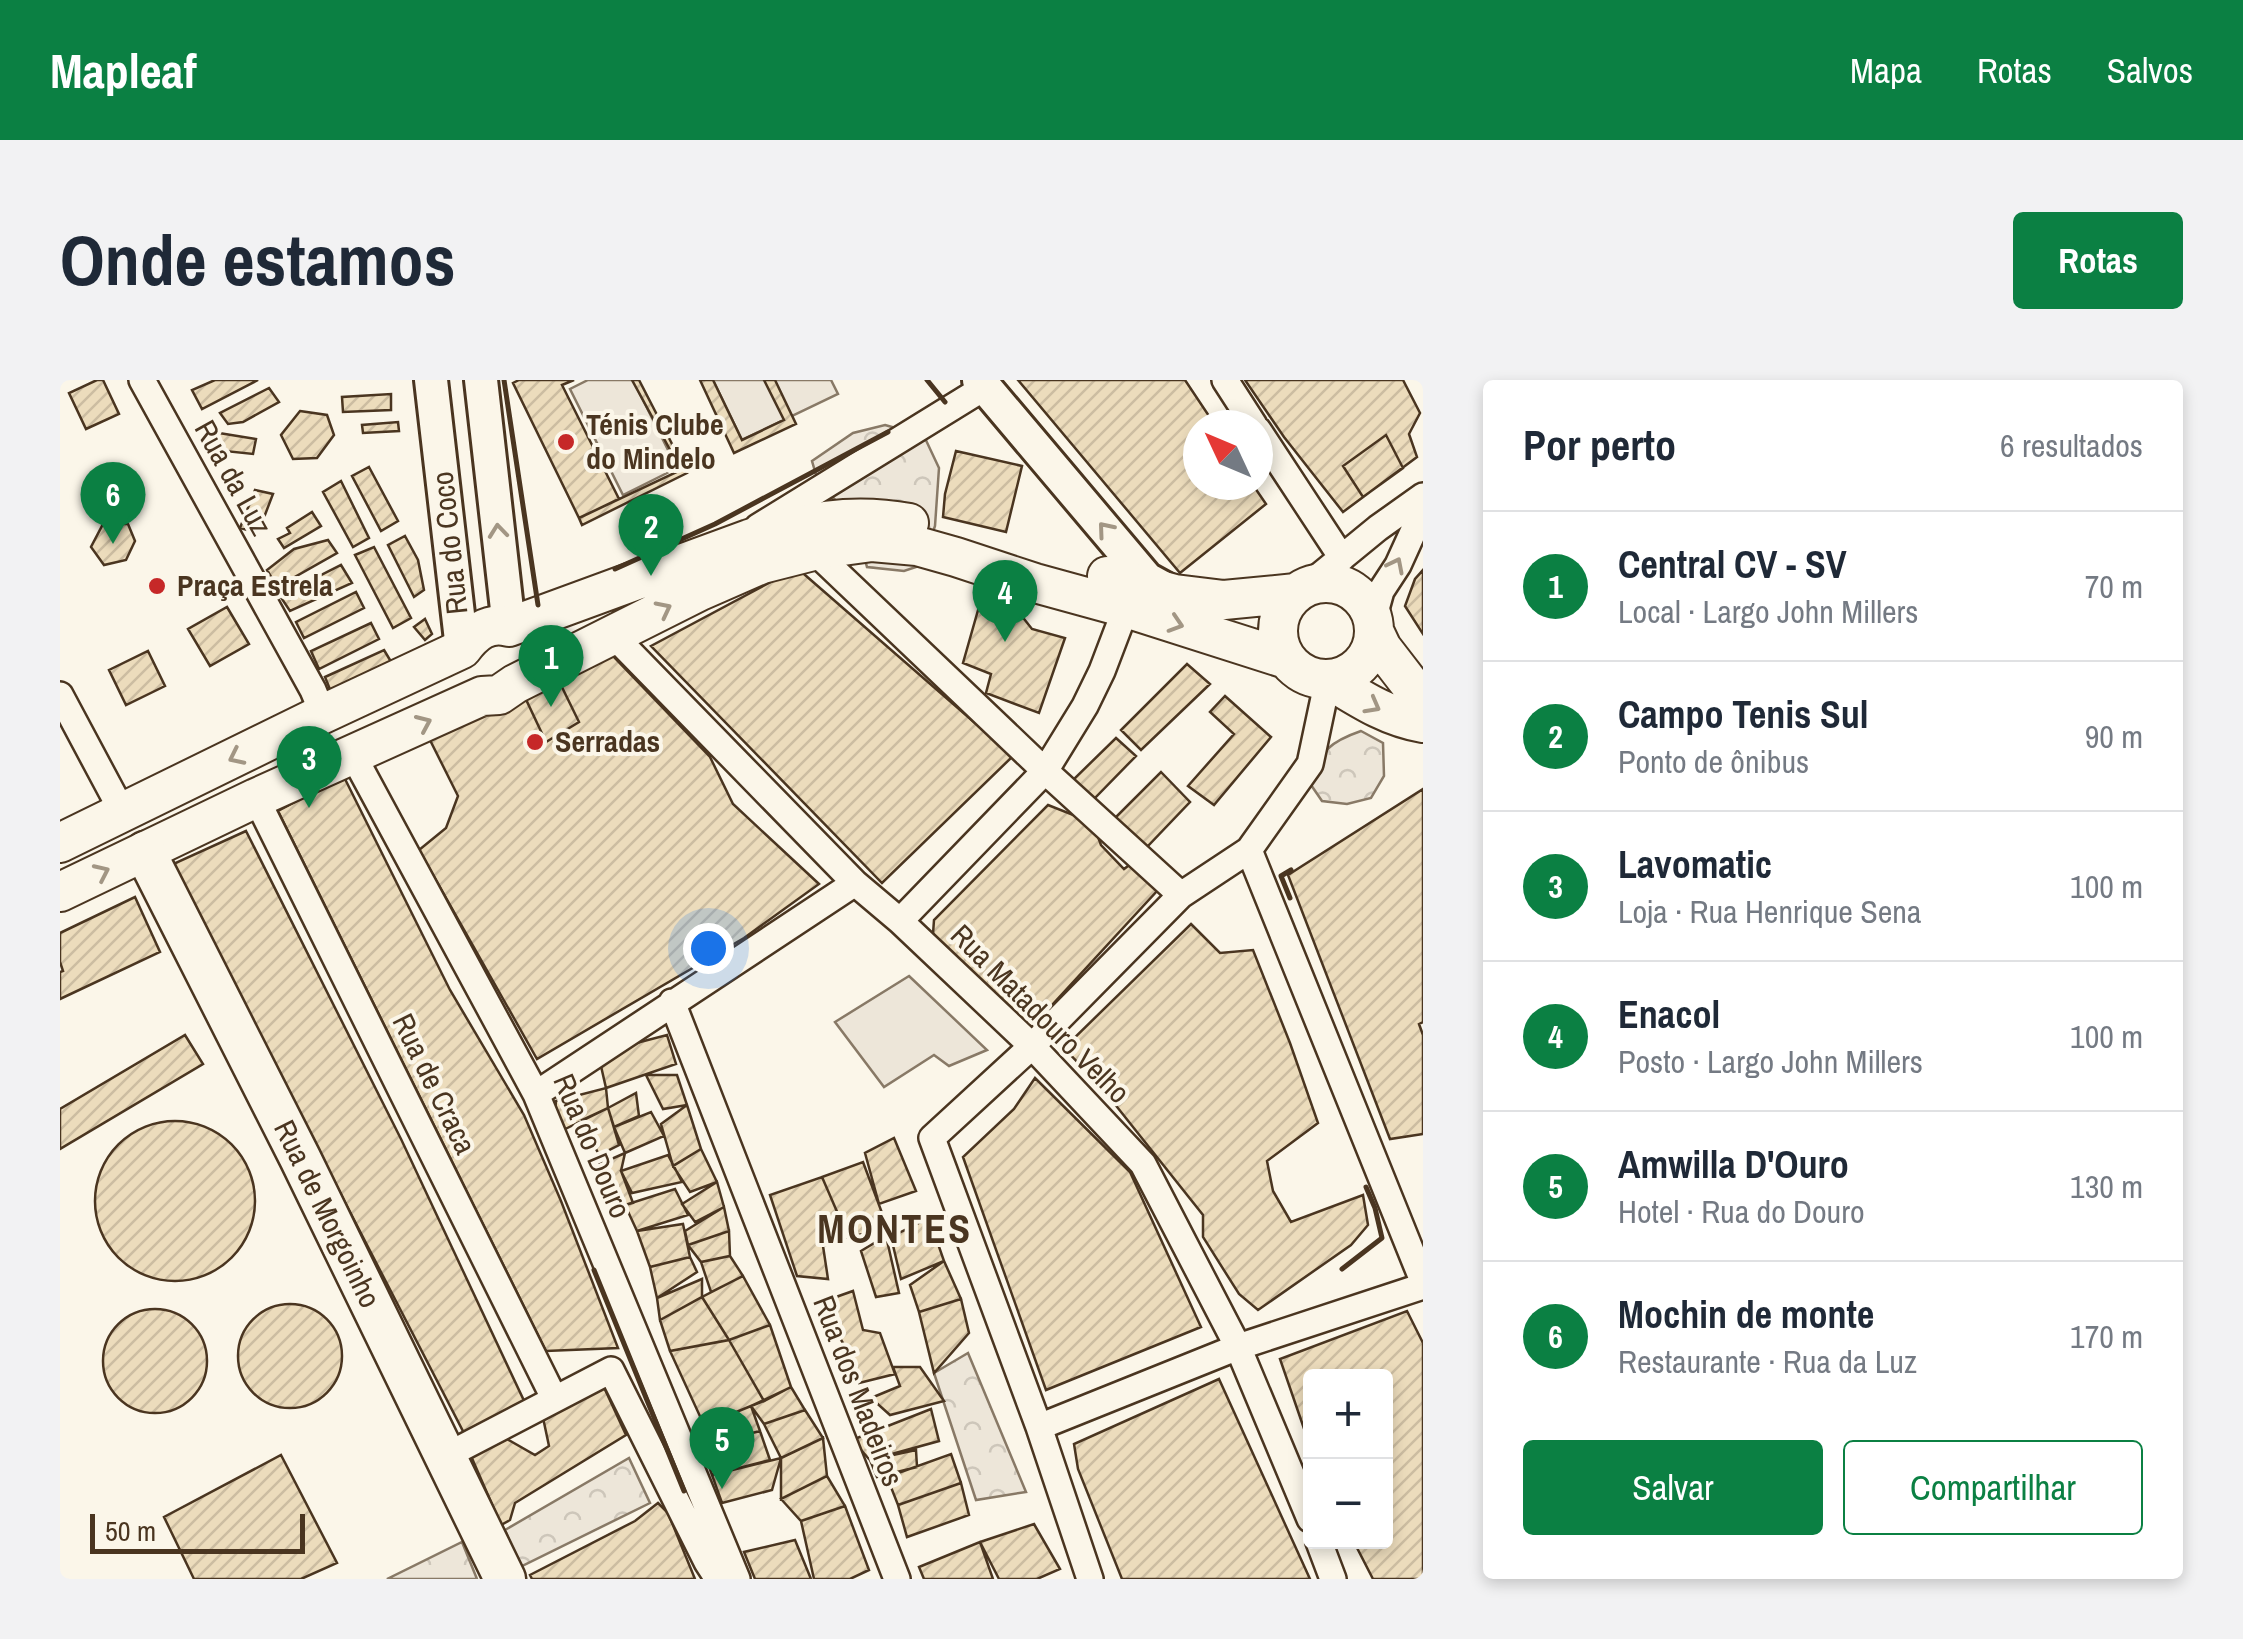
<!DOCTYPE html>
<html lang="pt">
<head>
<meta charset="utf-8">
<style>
  body { margin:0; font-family:"Archivo Narrow",sans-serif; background:#f2f2f3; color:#1f2937 }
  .controls { position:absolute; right:30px; bottom:30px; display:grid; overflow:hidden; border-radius:10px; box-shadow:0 5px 15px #0003 }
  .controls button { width:90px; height:90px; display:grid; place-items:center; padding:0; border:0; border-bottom:2px solid #e0e1e3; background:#fff; color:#1f2937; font:50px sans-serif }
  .compass { position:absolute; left:1123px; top:30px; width:90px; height:90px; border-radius:50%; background:#fff; box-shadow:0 5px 15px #0003; rotate:314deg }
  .scale { position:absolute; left:30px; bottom:25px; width:215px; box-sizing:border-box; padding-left:10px; border:5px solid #4a3520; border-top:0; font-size:28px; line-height:35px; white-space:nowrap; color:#4a3520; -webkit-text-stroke:8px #fbf6e9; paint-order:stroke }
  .you { position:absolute; left:648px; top:568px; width:35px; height:35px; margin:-25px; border:8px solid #fff; border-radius:50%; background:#1a73e8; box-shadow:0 0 0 15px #1a73e833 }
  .badge { display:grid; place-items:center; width:65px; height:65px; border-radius:50%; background:#0b8043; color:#fff; font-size:32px; font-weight:700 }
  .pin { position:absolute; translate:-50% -82px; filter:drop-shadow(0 2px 5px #0008) }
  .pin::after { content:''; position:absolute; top:52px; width:35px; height:30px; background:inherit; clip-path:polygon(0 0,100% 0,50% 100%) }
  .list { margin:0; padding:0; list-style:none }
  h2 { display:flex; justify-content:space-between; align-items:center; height:130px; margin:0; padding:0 40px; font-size:42px }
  h2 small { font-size:32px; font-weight:400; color:#747a83 }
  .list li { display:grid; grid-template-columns:65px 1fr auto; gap:30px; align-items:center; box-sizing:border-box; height:150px; padding:0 40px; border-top:2px solid #e0e1e3 }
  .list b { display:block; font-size:38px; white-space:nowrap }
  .list p { margin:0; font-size:32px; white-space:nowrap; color:#747a83 }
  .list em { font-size:32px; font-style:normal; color:#747a83 }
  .actions { display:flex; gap:20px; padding:30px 40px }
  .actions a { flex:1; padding:22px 0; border:2px solid #0b8043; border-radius:10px; text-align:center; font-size:35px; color:#0b8043 }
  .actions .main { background:#0b8043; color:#fff }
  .map { position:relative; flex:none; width:1363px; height:1199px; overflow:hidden; border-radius:10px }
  header { display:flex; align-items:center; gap:60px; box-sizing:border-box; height:140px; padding:0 50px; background:#0b8043; color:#fff }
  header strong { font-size:48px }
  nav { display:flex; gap:55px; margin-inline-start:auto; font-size:35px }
  .intro { display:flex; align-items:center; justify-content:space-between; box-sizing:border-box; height:240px; padding:0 60px }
  h1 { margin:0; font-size:70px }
  .button { padding:25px 45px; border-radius:10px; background:#0b8043; color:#fff; font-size:35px; font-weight:700 }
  main { display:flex; gap:60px; padding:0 60px }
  aside { flex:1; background:#fff; border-radius:10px; box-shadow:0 5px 15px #0003 }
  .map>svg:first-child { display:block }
</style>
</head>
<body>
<header>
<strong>Mapleaf</strong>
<nav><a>Mapa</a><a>Rotas</a><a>Salvos</a></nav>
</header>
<div class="intro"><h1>Onde estamos</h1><a class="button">Rotas</a></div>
<main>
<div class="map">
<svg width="1363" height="1199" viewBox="0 0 1363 1199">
  <defs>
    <pattern id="forest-crowns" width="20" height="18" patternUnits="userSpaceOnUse" patternTransform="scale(2.5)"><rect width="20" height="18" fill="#ede6d9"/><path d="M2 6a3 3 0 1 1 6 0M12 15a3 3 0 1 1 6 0" fill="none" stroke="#cdc6ba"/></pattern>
    <pattern id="building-hatch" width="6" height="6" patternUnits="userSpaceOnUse" patternTransform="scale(2.5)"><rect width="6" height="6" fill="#ecdcbc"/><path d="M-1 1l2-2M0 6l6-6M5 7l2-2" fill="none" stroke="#ccbda1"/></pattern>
  </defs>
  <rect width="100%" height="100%" fill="#fbf6e9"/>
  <!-- green -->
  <path fill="#ede6d9" stroke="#887966" stroke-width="2.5" d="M528,0H573L617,88L563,115L510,9Z
    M653,0H771L778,14L682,60Z
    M849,596L927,670L889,686L874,675L824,707L775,642Z"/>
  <!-- forest -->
  <path fill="url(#forest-crowns)" stroke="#887966" stroke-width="2.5" d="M825,45L864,56L879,88L875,146L862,185L844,191L807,187L793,136L759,105L752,81L793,53Z
    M1301,351L1323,363L1324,396L1311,418L1287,424L1262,421L1249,402C1261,371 1269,362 1301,351Z
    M908,973L966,1112L916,1120L874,993Z
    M569,1078L590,1123L460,1187L445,1150Z
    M402,1162L417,1199H327Z"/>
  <!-- building -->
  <path fill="url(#building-hatch)" stroke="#4a3520" stroke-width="2.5" d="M37,0H43L59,34L26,49L9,13Z
    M155,0H198L142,29L132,10Z
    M459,0H514L502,5L559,119L519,138L453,3Z
    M572,0H579L627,93L522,145L519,138L621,90Z
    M640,0H653L682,60L724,40L704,0H715L736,44L674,73Z
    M958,0H1125L1155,45H1138V105H1193L1206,124L1120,193Z
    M1185,0H1343L1360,33L1349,54L1357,77L1283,132L1224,57Z
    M209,8L219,22L183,42L168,44L160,33Z
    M331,14V30L283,32L282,17Z
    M240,31L267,35L274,55L257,78L233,79L221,55Z
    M338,42L339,51L303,53L302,45Z
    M159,53L196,59L193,74L155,70Z
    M1326,55L1343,88L1303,117L1283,86Z
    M896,71L962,86L946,152L883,137L885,114Z
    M309,87L338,141L321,151L292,96Z
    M281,101L309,158L293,167L263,112Z
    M195,110L213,114L198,153L180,148Z
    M252,132L261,146L224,168L218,159L230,153L227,148Z
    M43,144H68L75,161L66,180L44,185L31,167Z
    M345,156L358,180L364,210L354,217L328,165Z
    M268,160L277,173L217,207L207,190L234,169Z
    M314,167L351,238L333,248L295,175Z
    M281,185L292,203L230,231L220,216Z
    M737,188L953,376L822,503L591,266Z
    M1363,190V254L1345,226L1355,199Z
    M926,202L942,211L972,249L1005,258L979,333L926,313L931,294L903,283Z
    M296,212L304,228L244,258L236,242Z
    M167,227L189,264L150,286L128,249Z
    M365,239L372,254L365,260L354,247Z
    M311,243L319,259L259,289L251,271Z
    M324,270L333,285L271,312L265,297Z
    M88,271L105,306L66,325L49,290Z
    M549,272L650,377L673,424L759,504L684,558L477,679L359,470L386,448L398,416L369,358Z
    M1127,284L1150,304L1081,370L1061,350Z
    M497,297L519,342L486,362L463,313Z
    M1165,316L1211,357L1154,425L1128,406L1174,354L1150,332Z
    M1056,358L1076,376L1032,421L1012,401Z
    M1101,392L1130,422L1086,468L1054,439Z
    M285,399L390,610L464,735L501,821L558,968L486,971L218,431L252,413Z
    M1363,409V642L1359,644L1363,655V754L1330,759L1228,495Z
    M988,425L1016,436L1037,454L1041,465L1064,489L1072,483L1097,511L969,650L873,554L874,540Z
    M186,451L341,759L466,1025L404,1053L111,485Z
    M75,517L100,572L0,619V592L3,591L0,582V553Z
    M1131,544L1160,573L1193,570L1230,663L1258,743L1207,781L1213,811L1231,842L1303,815L1308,845L1291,865L1198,930L1179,914L1143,857V835L1042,708L1004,668Z
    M125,655L143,684L0,769V729Z
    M607,655L616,684L546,708L538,673Z
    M586,695H617L627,725L603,729Z
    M975,698L1070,792L1141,947L986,1010L903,777L954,729Z
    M546,708L548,728L493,755L496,721Z
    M576,713L579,736L554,747L548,728Z
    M627,725L641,769L613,786L601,744Z
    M548,728L559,765L539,775L522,740Z
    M591,732L604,756L565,773L554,747Z
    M35 821a80 80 0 1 1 160 0a80 80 0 1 1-160 0Z
    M834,758L856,811L819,824L805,773Z
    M641,769L657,802L630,812L613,786Z
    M565,773L561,791L573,823L565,825L540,784Z
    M608,775L622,802L572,813L561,791Z
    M803,782L828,849L788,857L762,797Z
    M762,797L788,857L763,866L768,899L737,896L710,815Z
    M657,802L664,827L635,842L622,824Z
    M615,809L628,835L577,851L565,825Z
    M664,827L669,851L628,865L625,851Z
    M869,838L884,881L841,899L831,857Z
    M623,844L630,877L590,887L577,851Z
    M669,851L670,876L641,882L628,865Z
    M826,856L839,913L816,917L801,871Z
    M670,876L683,896L651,912L641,882Z
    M630,877L637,892L597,918L590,887Z
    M884,881L901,919L859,932L850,905Z
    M683,896L710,945L669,960L642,917Z
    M642,899V917L600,940L597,918Z
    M793,911L803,950L820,953L835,994L799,1003L783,963L759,923Z
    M642,917L669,960L610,971L600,940Z
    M901,919L909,953L874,993L859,932Z
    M178 976a52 52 0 1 1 104 0a52 52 0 1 1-104 0Z
    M43 981a52 52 0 1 1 104 0a52 52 0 1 1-104 0Z
    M1347,931L1363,963V1199H1313L1294,1162H1326V996H1250V1066L1220,979Z
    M710,945L731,1007L704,1021L669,960Z
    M669,960L704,1021L644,1045L610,971Z
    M833,987H860L884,1021L830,1035L811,1018L840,1006Z
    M1159,999L1250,1199H1062L1018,1089L1014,1064Z
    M542,1003L566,1055L455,1123L450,1140L441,1145L411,1076L447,1059L475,1075L489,1066L482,1033Z
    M731,1007L745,1030L704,1044L691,1026Z
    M691,1026L700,1051L642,1066L644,1045Z
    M871,1029L879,1061L810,1080L792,1060Z
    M745,1030L763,1058L721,1078L704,1044Z
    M700,1051L710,1080L652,1095L642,1066Z
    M763,1058L767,1096L721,1119V1078Z
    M856,1070L857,1087L817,1097L810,1080Z
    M891,1074L901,1103L838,1125L827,1097Z
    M221,1075L277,1183L241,1199H134L104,1137Z
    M721,1078L712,1110L662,1123L652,1095Z
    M767,1096L785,1126L741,1141L721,1119Z
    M901,1103L909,1135L847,1157L838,1125Z
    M598,1123L608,1133L635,1199H472L470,1195L575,1141Z
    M785,1126L809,1190L790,1199H754L741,1141Z
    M974,1144L1000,1189L977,1199H939L920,1162Z
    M735,1160L751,1199H695L684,1172Z
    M920,1162L933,1199H864L859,1187Z"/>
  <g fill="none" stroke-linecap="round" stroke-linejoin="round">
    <!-- minor casing -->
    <g stroke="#4a3520" stroke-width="30">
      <path id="minor" d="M82,0L253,310L263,334
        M1165,0L1194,45
        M1198,50L1282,178
        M698,147L925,7
        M754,171L985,391L1121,515
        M1246,207L1318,148L1363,116
        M1313,240L1321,211L1338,185L1363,130
        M553,255L795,503L840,541L972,666L1083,784L1178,967L1250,1139
        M0,315L63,433
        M293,375L476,714L677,1199
        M196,418L494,1018
        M1189,470L1363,901
        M840,541L985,391L1025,326L1042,291L1066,228
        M612,622L837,1199
        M476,714L795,503
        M979,1047L1178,967L1363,906
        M386,1076L551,990L647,1182L658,1199
        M1259,1162L1273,1199
        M1030,1199L979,1047L872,758L972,666L1121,515L1189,470L1250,384L1268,299"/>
    </g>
    <!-- tertiary casing -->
    <g stroke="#4a3520" stroke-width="38">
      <path id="tertiary" d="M371,0L402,269
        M421,0L449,247
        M919,0L1087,199L1107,210"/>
    </g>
    <!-- secondary casing -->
    <g stroke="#4a3520" stroke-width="42">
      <path id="secondary" d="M1047,196L1115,214L1164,220L1236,213
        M1218 251a48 48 0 1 1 96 0a48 48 0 1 1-96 0Z
        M1314,251L1322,268L1363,321
        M1268,299C1299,318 1327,337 1363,343
        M0,463L263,334L402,269C414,253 428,241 449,247L689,159C745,142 790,132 849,143
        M0,512L196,418L422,316L439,315L455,304L640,211L702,184L761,169L812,162L857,166L896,177L975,203L1066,228L1226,279"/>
    </g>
    <!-- primary casing -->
    <g stroke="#4a3520" stroke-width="45">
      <path id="primary" d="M85,472L240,778L445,1199"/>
    </g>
    <!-- minor -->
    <use href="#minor" stroke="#fbf6e9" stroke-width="25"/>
    <!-- tertiary -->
    <use href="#tertiary" stroke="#fbf6e9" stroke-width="32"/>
    <!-- secondary -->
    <use href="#secondary" stroke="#fbf6e9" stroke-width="38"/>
    <!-- primary -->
    <use href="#primary" stroke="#fbf6e9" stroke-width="40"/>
    <!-- wall -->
    <path stroke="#4a3520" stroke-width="5" d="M444,0L478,225
      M867,0L885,22
      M555,189L655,144L828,52
      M1230,518L1221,496L1231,490
      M1282,889L1322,858L1315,828L1306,807
      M534,890L624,1111"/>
  </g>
  <!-- one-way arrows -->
  <defs><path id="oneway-chevron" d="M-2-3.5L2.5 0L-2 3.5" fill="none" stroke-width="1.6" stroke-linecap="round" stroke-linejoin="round" transform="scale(2.5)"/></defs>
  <g stroke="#a29684">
    <use href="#oneway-chevron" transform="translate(1045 149) rotate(-130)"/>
    <use href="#oneway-chevron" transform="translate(438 151) rotate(-96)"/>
    <use href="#oneway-chevron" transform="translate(1336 185) rotate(-63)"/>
    <use href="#oneway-chevron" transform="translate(604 229) rotate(-27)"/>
    <use href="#oneway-chevron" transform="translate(1116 244) rotate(18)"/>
    <use href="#oneway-chevron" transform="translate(1313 326) rotate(29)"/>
    <use href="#oneway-chevron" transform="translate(364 343) rotate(-24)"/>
    <use href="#oneway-chevron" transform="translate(176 377) rotate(154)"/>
    <use href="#oneway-chevron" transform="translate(42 492) rotate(-25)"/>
  </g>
  <!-- markers -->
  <g fill="#c62828" stroke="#fbf6e9" stroke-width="4">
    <circle cx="506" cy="62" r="10"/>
    <circle cx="97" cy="206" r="10"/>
    <circle cx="475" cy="362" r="10"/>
  </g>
  <g text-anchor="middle" stroke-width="8" stroke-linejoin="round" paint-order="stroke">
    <!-- poi labels -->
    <g font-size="30" font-weight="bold" fill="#4a3520" stroke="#fbf6e9" text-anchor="start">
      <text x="526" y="55">Ténis Clube<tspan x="526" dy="34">do Mindelo</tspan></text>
      <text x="117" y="216">Praça Estrela</text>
      <text x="495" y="372">Serradas</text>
    </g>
    <!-- street labels -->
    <g font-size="30" fill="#4a3520" stroke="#fbf6e9">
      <text transform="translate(173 98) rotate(61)" y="10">Rua da Luz</text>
      <text transform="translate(390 163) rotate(-96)" y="10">Rua do Coco</text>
      <text transform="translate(980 634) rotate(45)" y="10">Rua Matadouro Velho</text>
      <text transform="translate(374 704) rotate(64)" y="10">Rua de Craca</text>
      <text transform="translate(532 766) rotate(67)" y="10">Rua do Douro</text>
      <text transform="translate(267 834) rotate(64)" y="10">Rua de Morgoinho</text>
      <text transform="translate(798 1011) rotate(69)" y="10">Rua dos Madeiros</text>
    </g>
    <!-- district labels -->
    <g font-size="40" font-weight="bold" letter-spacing="2.5" fill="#4a3520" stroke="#fbf6e9">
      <text x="835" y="863">MONTES</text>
    </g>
  </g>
</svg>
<div class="controls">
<button>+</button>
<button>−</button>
</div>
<svg class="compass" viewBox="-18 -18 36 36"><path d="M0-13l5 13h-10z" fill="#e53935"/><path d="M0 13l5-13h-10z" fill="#747a83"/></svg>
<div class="scale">50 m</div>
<div class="you"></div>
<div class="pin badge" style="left:491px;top:327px">1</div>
<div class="pin badge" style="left:591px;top:196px">2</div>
<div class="pin badge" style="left:249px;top:428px">3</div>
<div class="pin badge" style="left:945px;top:262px">4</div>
<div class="pin badge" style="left:662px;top:1109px">5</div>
<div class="pin badge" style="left:53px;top:164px">6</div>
</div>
<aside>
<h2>Por perto<small>6 resultados</small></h2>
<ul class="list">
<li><span class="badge">1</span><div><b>Central CV - SV</b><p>Local · Largo John Millers</p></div><em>70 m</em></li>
<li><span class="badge">2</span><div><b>Campo Tenis Sul</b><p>Ponto de ônibus</p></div><em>90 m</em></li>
<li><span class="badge">3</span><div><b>Lavomatic</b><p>Loja · Rua Henrique Sena</p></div><em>100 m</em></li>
<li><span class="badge">4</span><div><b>Enacol</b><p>Posto · Largo John Millers</p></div><em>100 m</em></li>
<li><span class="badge">5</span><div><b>Amwilla D'Ouro</b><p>Hotel · Rua do Douro</p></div><em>130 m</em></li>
<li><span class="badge">6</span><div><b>Mochin de monte</b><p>Restaurante · Rua da Luz</p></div><em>170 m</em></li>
</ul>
<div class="actions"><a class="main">Salvar</a><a>Compartilhar</a></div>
</aside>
</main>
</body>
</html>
